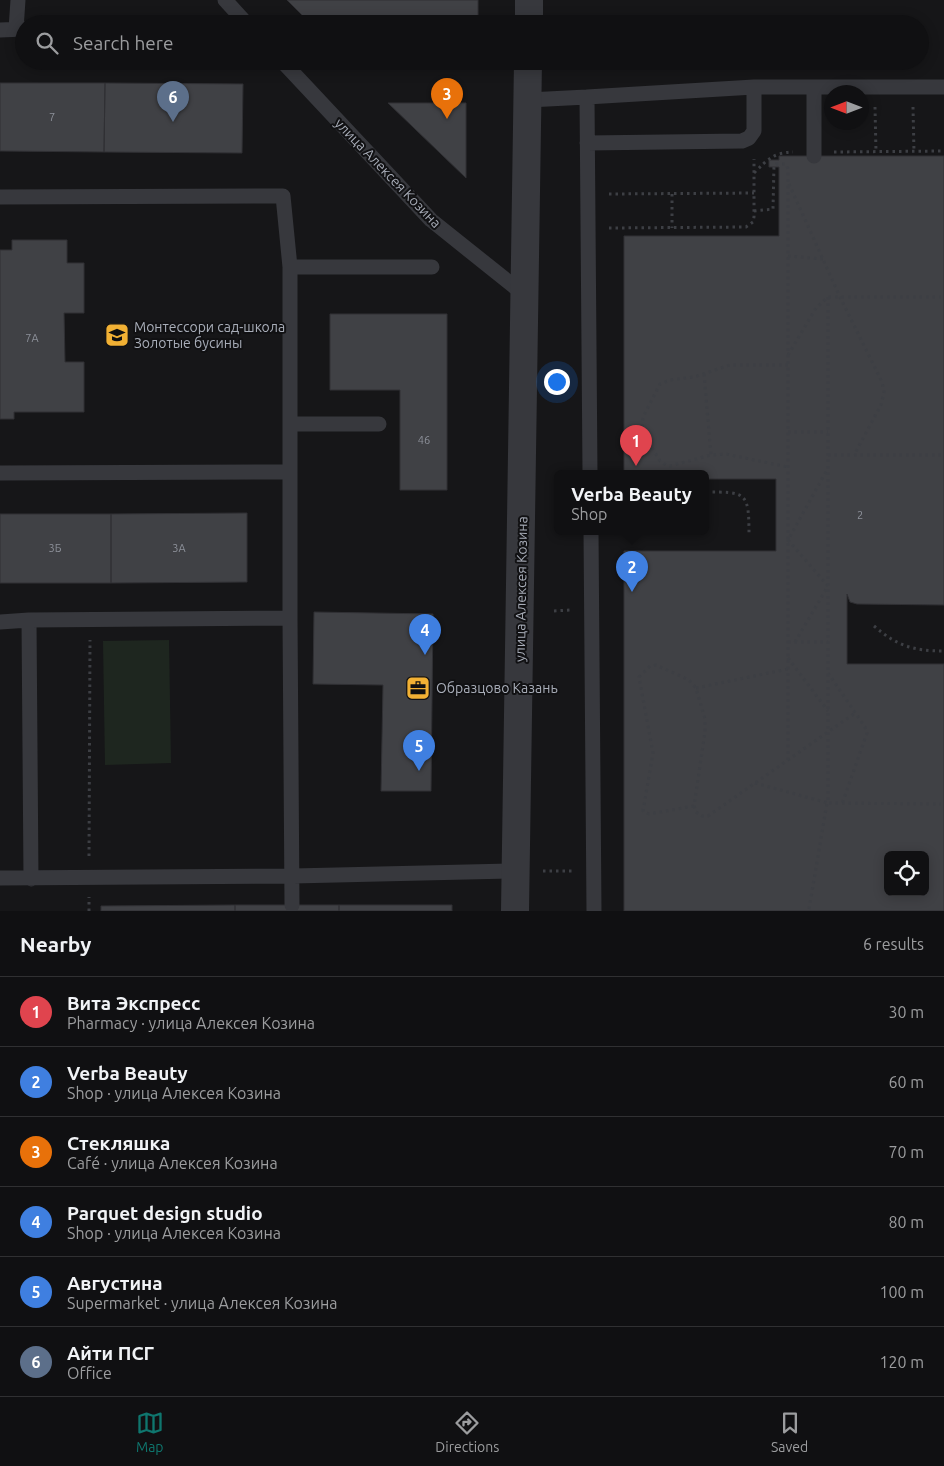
<!DOCTYPE html>
<html lang="en">
<head>
<meta charset="utf-8">
<style>
  body { margin:0; font-family:Ubuntu,sans-serif; background:#1e1e20; color:#f1f3f6 }
  .controls { position:absolute; right:15px; bottom:15px; display:grid; overflow:hidden; border-radius:8px; box-shadow:0 2px 12px #0003 }
  .controls button { width:45px; height:45px; display:grid; place-items:center; padding:0; border:0; border-bottom:1px solid #303032; background:#101012; color:#f1f3f6; font:25px sans-serif }
  .compass { position:absolute; left:824px; top:85px; width:45px; height:45px; border-radius:50%; background:#101012; box-shadow:0 2px 12px #0003; rotate:270deg }
  .you { position:absolute; left:556px; top:381px; width:18px; height:18px; margin:-12px; border:4px solid #fff; border-radius:50%; background:#1a73e8; box-shadow:0 0 0 8px #1a73e833 }
  .badge { display:grid; place-items:center; width:32px; height:32px; border-radius:50%; background:#0f766e; color:#fff; font-size:16px; font-weight:700 }
  .pin { position:absolute; translate:-50% -41px; filter:drop-shadow(0 1px 2px #0008) }
  .pin::after { content:''; position:absolute; top:26px; width:18px; height:15px; background:inherit; clip-path:polygon(0 0,100% 0,50% 100%) }
  .popup { position:absolute; left:554px; top:470px; width:155px; height:65px; box-sizing:border-box; display:grid; place-content:center; border-radius:8px; background:#101012; filter:drop-shadow(0 1px 4px #0005); font-size:16px; white-space:nowrap; color:#9c9d9f }
  .popup b { font-size:19px; color:#f1f3f6 }
  .popup::after { content:''; position:absolute; left:50%; top:100%; margin-left:-10px; border:10px solid transparent; border-top-color:#101012 }
  .list { margin:0; padding:0; list-style:none }
  h2 { display:flex; justify-content:space-between; align-items:center; height:65px; margin:0; padding:0 20px; font-size:21px }
  h2 small { font-size:16px; font-weight:400; color:#9c9d9f }
  .list li { display:grid; grid-template-columns:32px 1fr auto; gap:15px; align-items:center; box-sizing:border-box; height:70px; padding:0 20px; border-top:1px solid #303032 }
  .list b { display:block; font-size:19px; white-space:nowrap }
  .list p { margin:0; font-size:16px; white-space:nowrap; color:#9c9d9f }
  .list em { font-size:16px; font-style:normal; color:#9c9d9f }
  .icon { flex:none; width:28px; height:28px; fill:none; stroke:currentColor; stroke-width:2; stroke-linecap:round; stroke-linejoin:round }
  .map { position:relative; flex:none; width:944px; height:911px; overflow:hidden }
  .search { position:absolute; background:#101012; box-shadow:0 2px 12px #0003; left:15px; right:15px; top:15px; height:55px; display:flex; align-items:center; gap:12px; box-sizing:border-box; padding:0 18px; border-radius:28px; color:#9c9d9f; font-size:19px }
  .sheet { height:485px; background:#101012 }
  nav { display:flex; justify-content:space-around; align-items:center; box-sizing:border-box; height:70px; border-top:1px solid #303032; background:#101012; font-size:14px; color:#9c9d9f }
  nav a { display:grid; justify-items:center; gap:2px }
  nav .on { color:#0f766e }
  .map>svg:first-child { display:block }
</style>
</head>
<body>
<div class="map">
<svg width="944" height="911" viewBox="0 0 944 911">
  <rect width="100%" height="100%" fill="#161618"/>
  <!-- green -->
  <path fill="#1e261f" d="M169,640L171,763L105,765L103,641Z"/>
  <!-- building -->
  <path fill="#404145" stroke="#303034" fill-rule="evenodd" d="M287,0H478V24H311Z
    M0,83H105L104,152L0,151Z
    M105,83L243,84L242,153L104,152Z
    M388,103H466V178Z
    M779,156H944V605L857,604L850,602L847,594V664H944V911H624V551H776V479H706V473H624V236H779V167H769V160H779ZM888,855H925V892H888Z
    M12,240H67V263H84V313H64L65,362H84V412H14V419H0V250H12Z
    M330,314H447V490H400V390H330Z
    M247,513V582L111,583V514Z
    M0,514H111V583H0Z
    M314,612L433,614L431,791H381L383,685L313,684Z
    M235,905V911H101V906Z
    M235,905H339V911H235Z
    M339,905H452V911H339Z"/>
  <g fill="none" stroke-linecap="round" stroke-linejoin="round">
    <!-- path -->
    <path stroke="#3d3f44" stroke-width="3" stroke-dasharray="2.5 4" stroke-linecap="butt" d="M875,107L876,152
      M913,107L914,152
      M834,152L944,151
      M754,173C768,159 773,153 793,152
      M789,184L840,297L882,382L884,392L881,405L854,455
      M609,194L754,193
      M672,194V228
      M754,211L773,209L774,165L776,164H786L788,169V760
      M609,228L746,227L753,222L754,217V159
      M788,256L823,259
      M828,297V803L941,804
      M788,355L816,308L828,297H941
      M788,365H730L694,377L670,380L660,384L643,417L642,425L644,434L660,461L666,465L670,466L711,455L726,454L788,467
      M704,374L711,455
      M788,432H828
      M828,455H944
      M706,492C746,492 749,492 749,534
      M554,611L571,610
      M874,626C897,646 914,651 944,651
      M788,642H828
      M795,642L828,586L788,540L827,470
      M788,658L828,711
      M828,673L865,727L867,733L842,804
      M696,688L788,669
      M755,783L828,803
      M694,806L649,814L643,811L653,753L639,677L650,666L656,665L689,680L696,688L705,719V732L694,806L696,812L702,816H708L855,713
      M89,856L90,640
      M543,871H572
      M809,909L827,803
      M89,911V897"/>
    <!-- lane -->
    <path stroke="#37383d" stroke-width="15" d="M225,0L247,24
      M16,29L18,0
      M0,30L24,29
      M282,61L431,220L526,296
      M814,87V156
      M528,100L587,97
      M587,143L742,141L749,138L754,131V87
      M0,197L283,196L290,267V618L292,905
      M290,267H432
      M290,424H379
      M0,473L290,472
      M590,473L587,97L754,87H944
      M591,531L594,911
      M29,620L31,879
      M0,622L29,620L290,618
      M0,878L293,876L515,871"/>
    <!-- street -->
    <path stroke="#37383d" stroke-width="28" d="M529,24V0
      M515,911L528,61"/>
  </g>
  <!-- icons -->
  <defs>
    <g id="school-square" transform="scale(1.25)"><rect x="-9" y="-9" width="18" height="18" rx="4" fill="#f2b134" stroke="#111113"/><path d="M0-5L7-2L0 1L-7-2ZM-4 1L0 2.5L4 1V4Q0 6-4 4Z" fill="#111"/></g>
    <g id="office-square" transform="scale(1.25)"><rect x="-9" y="-9" width="18" height="18" rx="4" fill="#f2b134" stroke="#111113"/><path d="M-6-3h4V-5.5h4V-3h4V5H-6ZM-1-4.5V-3h2v-1.5ZM-6 0V1H6V0Z" fill="#111"/></g>
  </defs>
  <g fill-rule="evenodd">
    <use href="#school-square" x="117" y="335"/>
    <use href="#office-square" x="418" y="688"/>
  </g>
  <g text-anchor="middle" stroke-width="4" stroke-linejoin="round" paint-order="stroke">
    <!-- number labels -->
    <g font-size="11" fill="#8e929b">
      <text x="52" y="121">7</text>
      <text x="32" y="342">7А</text>
      <text x="424" y="444">46</text>
      <text x="860" y="519">2</text>
      <text x="55" y="552">3Б</text>
      <text x="179" y="552">3А</text>
    </g>
    <!-- street labels -->
    <g font-size="14" fill="#a8adb8" stroke="#111113">
      <text transform="translate(388 173) rotate(46)" y="5">улица Алексея Козина</text>
      <text transform="translate(521 589) rotate(-89)" y="5">улица Алексея Козина</text>
    </g>
    <!-- poi labels -->
    <g font-size="14" fill="#a8adb8" stroke="#111113" text-anchor="start">
      <text x="134" y="332">Монтессори сад-школа<tspan x="134" dy="16">Золотые бусины</tspan></text>
      <text x="436" y="693">Образцово Казань</text>
    </g>
  </g>
</svg>
<div class="controls">
<button><svg class="icon" aria-label="locate" viewBox="0 0 24 24"><circle cx="12" cy="12" r="6"/><path d="M12 2v4M12 18v4M2 12h4M18 12h4"/></svg></button>
</div>
<svg class="compass" viewBox="-18 -18 36 36"><path d="M0-13l5 13h-10z" fill="#e53935"/><path d="M0 13l5-13h-10z" fill="#9c9d9f"/></svg>
<div class="you"></div>
<div class="pin badge" style="left:636px;top:466px;background:#e0444e">1</div>
<div class="pin badge" style="left:632px;top:592px;background:#3f7fe0">2</div>
<div class="popup"><b>Verba Beauty</b>Shop</div>
<div class="pin badge" style="left:447px;top:119px;background:#e8710a">3</div>
<div class="pin badge" style="left:425px;top:655px;background:#3f7fe0">4</div>
<div class="pin badge" style="left:419px;top:771px;background:#3f7fe0">5</div>
<div class="pin badge" style="left:173px;top:122px;background:#5c6f8a">6</div>
<div class="search"><svg class="icon" aria-label="search" viewBox="0 0 24 24"><circle cx="10" cy="10" r="6"/><path d="M15 15l6 6"/></svg>Search here</div>
</div>
<section class="sheet">
<h2>Nearby<small>6 results</small></h2>
<ul class="list">
<li><span class="badge" style="background:#e0444e">1</span><div><b>Вита Экспресс</b><p>Pharmacy · улица Алексея Козина</p></div><em>30 m</em></li>
<li><span class="badge" style="background:#3f7fe0">2</span><div><b>Verba Beauty</b><p>Shop · улица Алексея Козина</p></div><em>60 m</em></li>
<li><span class="badge" style="background:#e8710a">3</span><div><b>Стекляшка</b><p>Café · улица Алексея Козина</p></div><em>70 m</em></li>
<li><span class="badge" style="background:#3f7fe0">4</span><div><b>Parquet design studio</b><p>Shop · улица Алексея Козина</p></div><em>80 m</em></li>
<li><span class="badge" style="background:#3f7fe0">5</span><div><b>Августина</b><p>Supermarket · улица Алексея Козина</p></div><em>100 m</em></li>
<li><span class="badge" style="background:#5c6f8a">6</span><div><b>Айти ПСГ</b><p>Office</p></div><em>120 m</em></li>
</ul>
</section>
<nav>
<a class="on"><svg class="icon" aria-label="map" viewBox="0 0 24 24"><path d="M3 6l6-2 6 2 6-2v14l-6 2-6-2-6 2zM9 4v14M15 6v14"/></svg>Map</a>
<a><svg class="icon" aria-label="directions" viewBox="0 0 24 24"><path d="M12 3l9 9-9 9-9-9zM9 14v-3h6M13 9l2 2-2 2"/></svg>Directions</a>
<a><svg class="icon" aria-label="saved" viewBox="0 0 24 24"><path d="M7 4h10v16l-5-4-5 4z"/></svg>Saved</a>
</nav>
</body>
</html>
